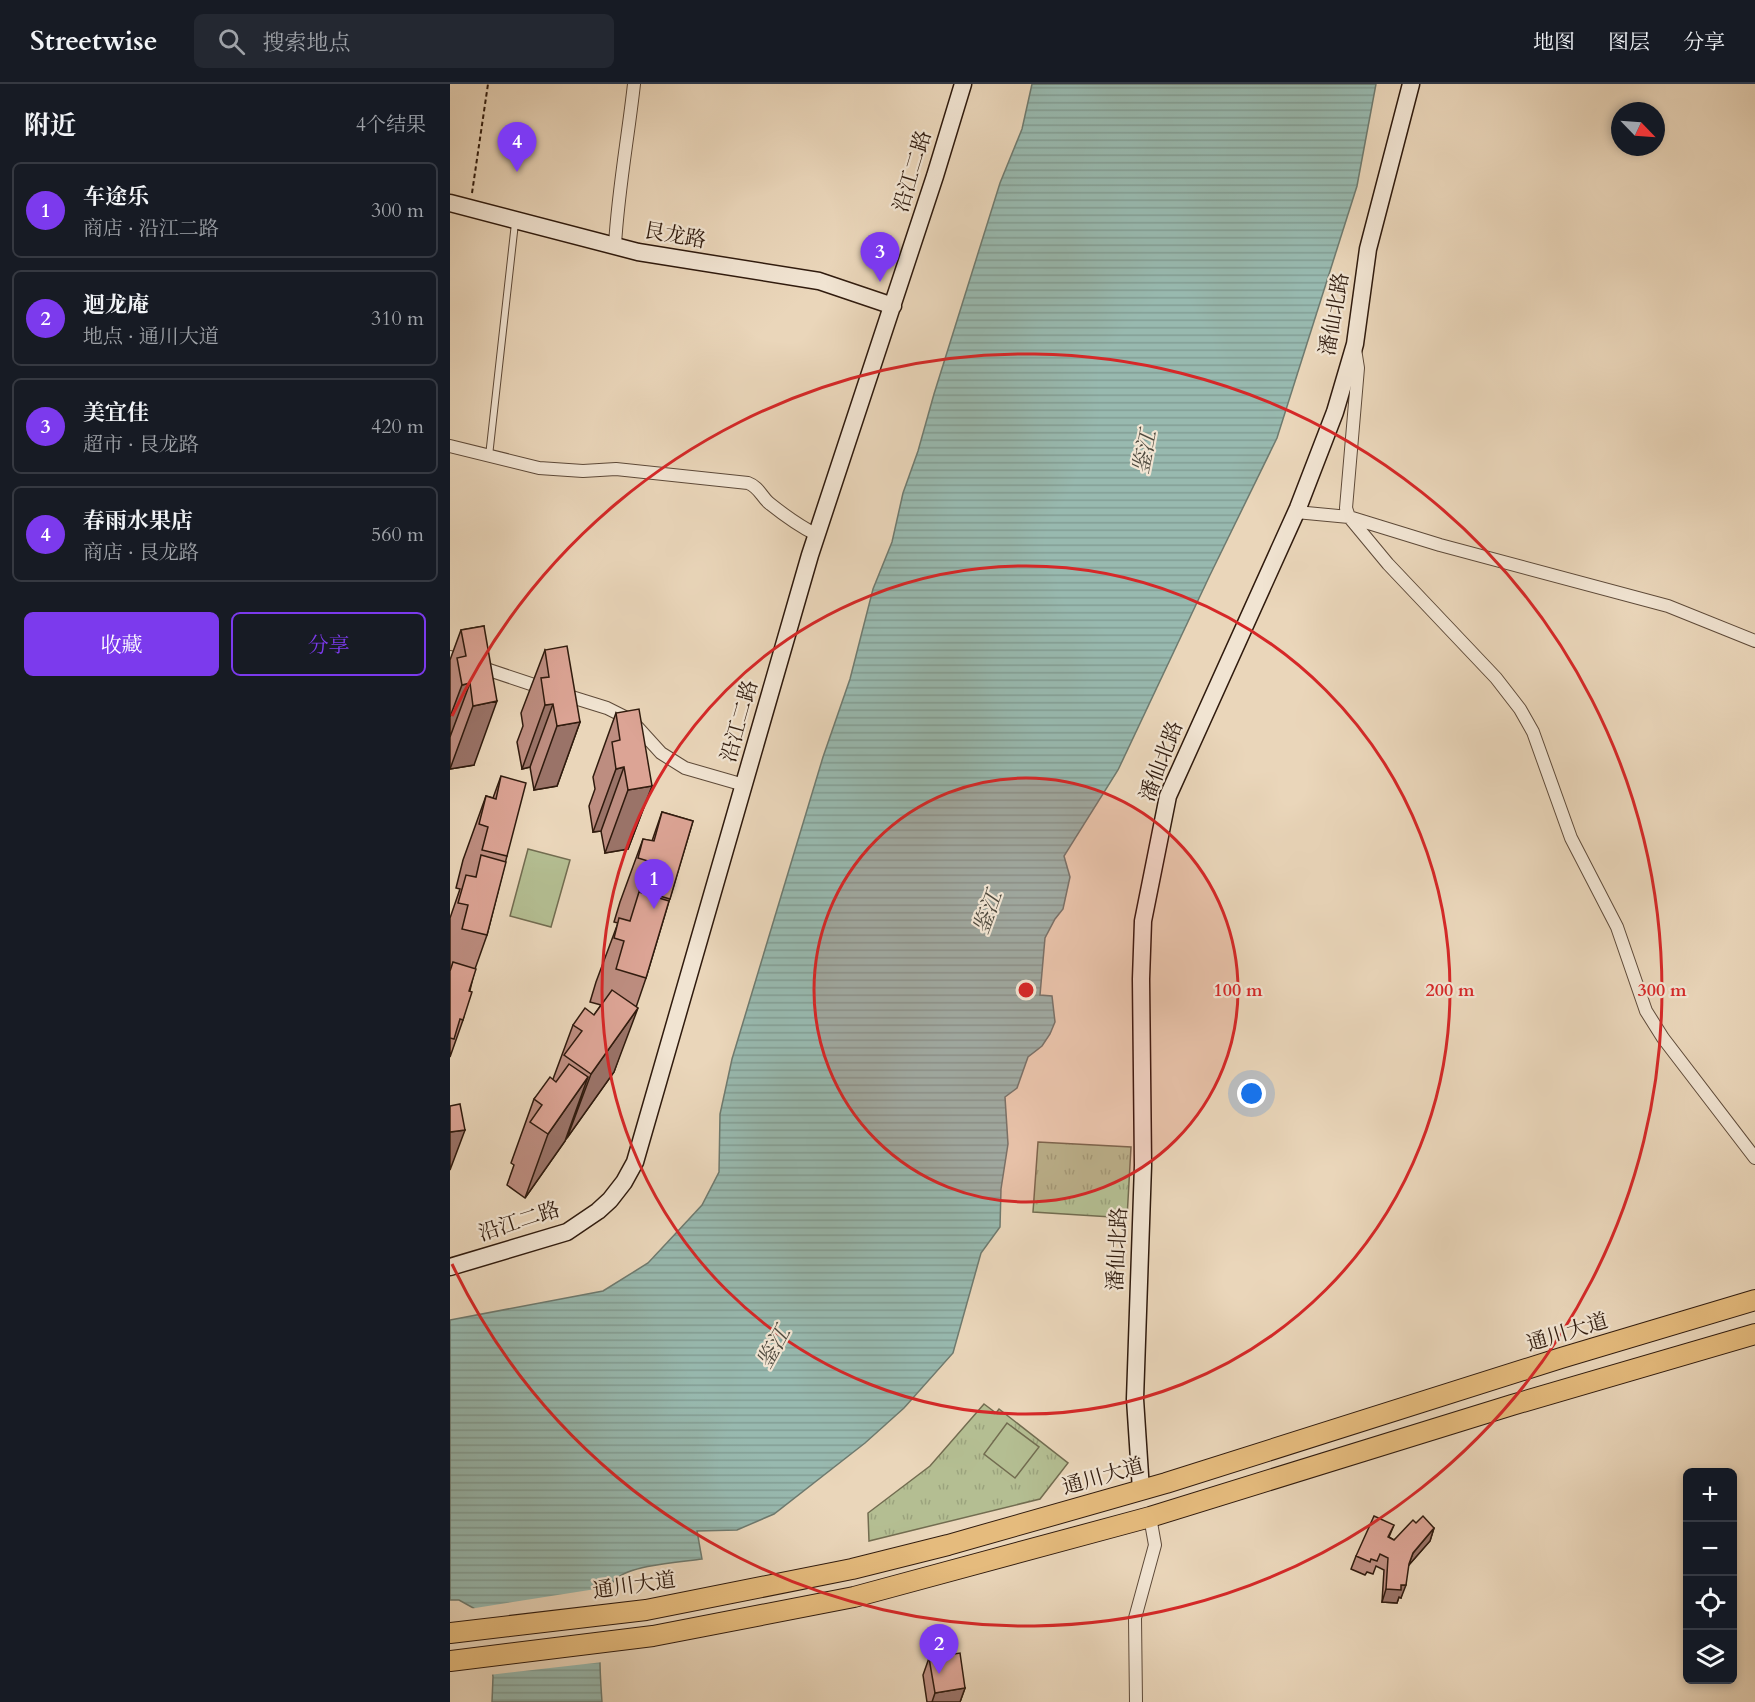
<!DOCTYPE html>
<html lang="zh">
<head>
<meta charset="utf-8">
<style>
  body { margin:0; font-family:Cardo,"Noto Serif SC",serif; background:#242831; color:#f1f3f6 }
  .controls { position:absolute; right:18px; bottom:18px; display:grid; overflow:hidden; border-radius:9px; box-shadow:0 3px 9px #0003 }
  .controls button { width:54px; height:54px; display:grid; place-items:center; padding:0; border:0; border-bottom:2px solid #363941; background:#171b24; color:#f1f3f6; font:30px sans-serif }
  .compass { position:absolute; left:1161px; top:18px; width:54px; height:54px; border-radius:50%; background:#171b24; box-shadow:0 3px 9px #0003; rotate:115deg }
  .you { position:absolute; left:802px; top:1010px; width:21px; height:21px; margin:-15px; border:4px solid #fff; border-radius:50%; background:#1a73e8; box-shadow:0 0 0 9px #1a73e833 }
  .badge { display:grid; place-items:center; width:39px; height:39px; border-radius:50%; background:#7c3aed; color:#fff; font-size:20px; font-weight:700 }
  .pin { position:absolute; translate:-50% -50px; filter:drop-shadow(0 2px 3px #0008) }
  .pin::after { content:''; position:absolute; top:32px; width:21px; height:18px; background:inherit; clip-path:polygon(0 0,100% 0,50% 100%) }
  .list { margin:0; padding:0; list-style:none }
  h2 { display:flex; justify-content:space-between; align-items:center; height:78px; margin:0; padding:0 24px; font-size:26px }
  h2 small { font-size:20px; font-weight:400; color:#9ea1a6 }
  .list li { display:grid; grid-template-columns:39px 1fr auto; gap:18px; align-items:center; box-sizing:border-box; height:96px; margin:0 12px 12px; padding:0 12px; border:2px solid #363941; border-radius:9px }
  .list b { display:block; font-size:22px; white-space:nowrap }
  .list p { margin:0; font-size:20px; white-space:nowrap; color:#9ea1a6 }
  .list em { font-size:20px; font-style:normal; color:#9ea1a6 }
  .actions { display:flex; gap:12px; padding:18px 24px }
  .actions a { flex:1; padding:14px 0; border:2px solid #7c3aed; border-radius:9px; text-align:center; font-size:21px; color:#7c3aed }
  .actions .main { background:#7c3aed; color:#fff }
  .icon { flex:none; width:33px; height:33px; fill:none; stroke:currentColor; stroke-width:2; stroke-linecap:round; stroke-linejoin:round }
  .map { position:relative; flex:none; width:1305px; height:1618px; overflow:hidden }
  header { display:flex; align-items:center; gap:36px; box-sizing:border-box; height:84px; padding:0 30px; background:#171b24; border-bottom:2px solid #363941 }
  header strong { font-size:28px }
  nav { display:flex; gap:33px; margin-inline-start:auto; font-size:21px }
  .search { width:420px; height:54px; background:#242831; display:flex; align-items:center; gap:15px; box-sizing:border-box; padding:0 21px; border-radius:9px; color:#9ea1a6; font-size:22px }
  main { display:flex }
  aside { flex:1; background:#171b24 }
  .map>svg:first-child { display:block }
</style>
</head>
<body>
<header>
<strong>Streetwise</strong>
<div class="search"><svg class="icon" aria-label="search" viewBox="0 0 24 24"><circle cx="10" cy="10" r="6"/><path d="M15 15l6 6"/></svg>搜索地点</div>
<nav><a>地图</a><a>图层</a><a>分享</a></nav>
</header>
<main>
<aside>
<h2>附近<small>4个结果</small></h2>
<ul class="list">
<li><span class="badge">1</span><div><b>车途乐</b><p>商店 · 沿江二路</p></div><em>300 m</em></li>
<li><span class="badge">2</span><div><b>迴龙庵</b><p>地点 · 通川大道</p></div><em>310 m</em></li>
<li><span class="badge">3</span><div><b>美宜佳</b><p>超市 · 艮龙路</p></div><em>420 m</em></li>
<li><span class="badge">4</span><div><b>春雨水果店</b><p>商店 · 艮龙路</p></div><em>560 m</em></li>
</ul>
<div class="actions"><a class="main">收藏</a><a>分享</a></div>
</aside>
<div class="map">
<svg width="1305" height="1618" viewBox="0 0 1305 1618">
  <defs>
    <pattern id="grass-tufts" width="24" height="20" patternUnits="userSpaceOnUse" patternTransform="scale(1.5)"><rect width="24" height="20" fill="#b4be92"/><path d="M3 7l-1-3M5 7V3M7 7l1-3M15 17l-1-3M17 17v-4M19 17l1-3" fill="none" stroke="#9ba37d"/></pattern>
    <pattern id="water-rules" width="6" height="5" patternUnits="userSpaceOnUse" patternTransform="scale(1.5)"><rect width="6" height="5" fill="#98b9af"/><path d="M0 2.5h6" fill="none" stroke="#839e95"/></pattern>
  </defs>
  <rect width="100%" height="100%" fill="#ead6ba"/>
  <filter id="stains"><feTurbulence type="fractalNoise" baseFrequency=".00333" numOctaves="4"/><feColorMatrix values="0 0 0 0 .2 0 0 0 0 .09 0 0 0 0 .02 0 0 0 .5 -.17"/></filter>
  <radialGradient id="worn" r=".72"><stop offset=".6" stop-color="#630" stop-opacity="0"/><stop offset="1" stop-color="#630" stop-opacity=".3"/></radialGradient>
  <!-- grass -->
  <path fill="url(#grass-tufts)" stroke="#726c50" stroke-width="1.5" d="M588,1058L681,1063L677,1134L583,1128Z
    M534,1320L546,1329L549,1325L618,1379L590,1415L419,1457L418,1429L480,1382Z"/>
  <!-- pitch -->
  <path fill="#b4be92" stroke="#726c50" stroke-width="1.5" d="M78,765L120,776L101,843L60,832Z
    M557,1339L589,1363L565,1394L534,1370Z"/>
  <!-- water -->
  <path fill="url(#water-rules)" stroke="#6e7a6f" stroke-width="1.5" d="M582,0H926L907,102L827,354L760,491L668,686L614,772L620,793L613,825L605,835L595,854L590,911L602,912L605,938L600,950L592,962L578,973L567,1004L555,1013L558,1060L551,1105L550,1143L531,1169L503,1269L454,1324L415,1359L324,1430L287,1446L247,1447L252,1475C231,1478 181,1481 166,1495C144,1514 150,1590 152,1618H42L43,1593L36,1531L9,1516H0V1236L153,1207L198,1179L227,1148L252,1121L269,1088L270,1030L282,975L373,673L400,595L423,505L442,458L453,409L468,367L484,310L550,99L572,45Z"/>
  <!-- pier -->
  <path fill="#ead6ba" d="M165,1502L156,1520L153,1578L39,1591L33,1533L19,1525Z"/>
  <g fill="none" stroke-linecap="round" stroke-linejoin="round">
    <!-- lane casing -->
    <g stroke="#5e4a39" stroke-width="8">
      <path id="lane" d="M39,372L65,139"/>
    </g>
    <!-- street casing -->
    <g stroke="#5e4a39" stroke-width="14">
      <path id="street" d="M165,161C168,107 178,54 184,0
        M905,265L908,284L896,424L899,433L938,480L1046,594L1070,625L1083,648L1121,754L1167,843L1196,927L1213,954L1305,1074
        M0,362L89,384L133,387L166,385L298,399C309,403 311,412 319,419C334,431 349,442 367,451
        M846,428L899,433L990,461L1218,522L1305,557
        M0,573L96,605
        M112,610L157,624L181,636L211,669L235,684L294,701
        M686,1618L685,1534L705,1461L700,1433"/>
    </g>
    <!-- secondary casing -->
    <g stroke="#301b0e" stroke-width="19">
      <path id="secondary" d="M0,119L188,168L369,197L443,222
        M0,1183L117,1148L148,1127L160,1116L174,1098L185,1078L360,471L485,92L513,0
        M691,1406L685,1315L693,1081L691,895L693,837L718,712L848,424L885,328L905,260L918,165L961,0"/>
    </g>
    <!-- primary casing -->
    <g stroke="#301b0e" stroke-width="22">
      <path id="primary" d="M0,1549L196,1526L402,1485L498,1461L716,1399L1111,1274L1305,1216
        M0,1577L203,1552L404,1513L700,1433L1062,1321L1305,1250"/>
    </g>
    <!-- path -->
    <path stroke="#301b0e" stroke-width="2" stroke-dasharray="4.5 3" stroke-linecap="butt" d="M22,109L38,0"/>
    <!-- lane -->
    <use href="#lane" stroke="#f1e4d2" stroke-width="6"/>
    <!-- street -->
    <use href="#street" stroke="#f1e4d2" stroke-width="12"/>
    <!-- secondary -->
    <use href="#secondary" stroke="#f1e4d2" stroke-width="16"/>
    <!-- primary -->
    <use href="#primary" stroke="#e5bb7d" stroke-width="20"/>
  </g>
  <!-- wall -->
  <path fill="#bd8d80" stroke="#301b0e" stroke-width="1.5" d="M34,542L24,681L0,685V576L11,546Z
    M95,566L130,638L107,702L84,706L80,683L72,685L67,658L73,642L71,629Z
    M166,629L202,702L178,765L155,769L151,747L143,748L139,722L145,705L143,693Z
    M51,692L57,772L37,851L25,885L13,936L0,973V834L10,805L6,804L13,776L36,712L43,714Z
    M212,728L243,737L196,894L164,988L117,1054V1053L115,1057L75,1114L57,1101L64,1081L61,1079L84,1015L103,995L123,941L144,931L151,921L140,918L146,898L168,839L164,838L170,818L193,755L202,757Z
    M966,1439L984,1444L980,1457L958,1482L951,1514L949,1513L947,1519L932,1518L934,1486L926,1482L923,1490L917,1488L915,1491L901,1485L906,1472L944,1441L939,1453L944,1456Z
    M479,1574L515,1604L510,1618H477L473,1591Z"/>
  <!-- shaded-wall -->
  <path fill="#9a7368" stroke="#301b0e" stroke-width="1.5" d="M20,599L0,653V633L12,601Z
    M47,617L24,681L0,685L23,622Z
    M103,620L80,683L72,685L95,621Z
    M130,638L107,702L84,706L107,642Z
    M174,683L151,747L143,748L166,685Z
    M202,702L178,765L155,769L178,706Z
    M188,924L164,988L117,1054L141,990Z
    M138,993L115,1057L75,1114L98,1050Z
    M15,1046L0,1086V1048Z
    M984,1444L980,1457L958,1482L963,1469Z
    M951,1501H956L951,1514L949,1513L947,1519L932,1518L936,1505Z
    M515,1604L510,1618H482L485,1609Z"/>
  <!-- building -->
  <path fill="#dca495" stroke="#301b0e" stroke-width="1.5" d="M34,542L47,617L23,622L20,599L12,601L7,574L16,572L11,546Z
    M117,562L130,638L107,642L103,620L95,621L91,594L99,593L95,566Z
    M189,625L202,702L178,706L174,683L166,685L162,658L170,656L166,629Z
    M51,692L76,699L57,772L32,766L38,743L29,740L36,712L46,715Z
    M212,728L243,737L220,815L189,806L198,777L188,774L193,755L204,757Z
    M31,771L56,778L37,851L12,845L18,821L8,819L16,791L26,793Z
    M189,808L219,817L196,894L166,885L174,857L164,854L169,834L180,837Z
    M3,878L26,885L19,907L22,908L13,936L10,935L4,955L0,954V887Z
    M162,906L188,924L141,990L114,971L132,947L123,941L135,924L144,931Z
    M119,980L138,993L98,1050L80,1038L92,1021L84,1015L100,993L106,998Z
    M10,1020L15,1046L0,1048V1022Z
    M924,1432L944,1441L938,1453L944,1456L963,1436L966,1439L973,1432L984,1444L963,1469L959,1480L956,1501H951V1506L936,1505L938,1474L930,1470L927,1477L921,1475L920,1478L906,1472Z
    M510,1569L515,1604L485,1609L479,1574Z"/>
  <!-- distance rings -->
  <circle cx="576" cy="906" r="212" fill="#d62828" fill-opacity=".12"/>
  <g fill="none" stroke="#d62828" stroke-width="3">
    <circle cx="576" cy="906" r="212"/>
    <circle cx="576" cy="906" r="424"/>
    <path d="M2 632A636 636 0 1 1 2 1180"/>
  </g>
  <g text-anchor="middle" stroke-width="4.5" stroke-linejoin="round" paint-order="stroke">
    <!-- street labels -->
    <g font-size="21" fill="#301b0e" stroke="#f1e4d2">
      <text transform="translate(462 87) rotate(-73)" y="7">沿江二路</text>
      <text transform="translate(225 151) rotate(10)" y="7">艮龙路</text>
      <text transform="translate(884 230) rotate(-80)" y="7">潘仙北路</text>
      <text transform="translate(289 637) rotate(-74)" y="7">沿江二路</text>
      <text transform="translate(711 677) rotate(-69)" y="7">潘仙北路</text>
      <text transform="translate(69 1137) rotate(-18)" y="7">沿江二路</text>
      <text transform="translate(667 1165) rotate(-87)" y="7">潘仙北路</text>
      <text transform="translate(1117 1248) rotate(-17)" y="7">通川大道</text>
      <text transform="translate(653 1392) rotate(-16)" y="7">通川大道</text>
      <text transform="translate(184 1501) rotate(-8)" y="7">通川大道</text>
    </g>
    <!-- water labels -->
    <g font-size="22" font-style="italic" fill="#4f4a3e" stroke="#f1e4d2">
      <text transform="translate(694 368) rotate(-79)" y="8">鉴江</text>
      <text transform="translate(537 828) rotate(-70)" y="8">鉴江</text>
      <text transform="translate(323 1263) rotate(-61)" y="8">鉴江</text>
    </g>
  </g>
  <circle cx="576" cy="906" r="9" fill="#d62828" stroke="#f1e4d2" stroke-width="3"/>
  <g font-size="18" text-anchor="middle" font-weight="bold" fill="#d62828" stroke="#f1e4d2" stroke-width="4.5" stroke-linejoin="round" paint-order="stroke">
    <text x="788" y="912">100 m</text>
    <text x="1000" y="912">200 m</text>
    <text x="1212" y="912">300 m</text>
  </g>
  <rect width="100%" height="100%" filter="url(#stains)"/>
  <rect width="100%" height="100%" fill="url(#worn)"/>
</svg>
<div class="controls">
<button>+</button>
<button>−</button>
<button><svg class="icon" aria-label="locate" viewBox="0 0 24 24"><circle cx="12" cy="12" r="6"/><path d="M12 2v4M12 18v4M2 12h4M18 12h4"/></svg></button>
<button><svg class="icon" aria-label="layers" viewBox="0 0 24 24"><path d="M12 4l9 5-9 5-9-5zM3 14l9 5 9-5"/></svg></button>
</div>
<svg class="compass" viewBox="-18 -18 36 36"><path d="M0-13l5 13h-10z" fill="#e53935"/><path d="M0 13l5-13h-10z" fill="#9ea1a6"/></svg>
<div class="you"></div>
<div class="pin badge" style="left:204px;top:825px">1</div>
<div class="pin badge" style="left:489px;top:1590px">2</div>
<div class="pin badge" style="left:430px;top:198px">3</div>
<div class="pin badge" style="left:67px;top:88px">4</div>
</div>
</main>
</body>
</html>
